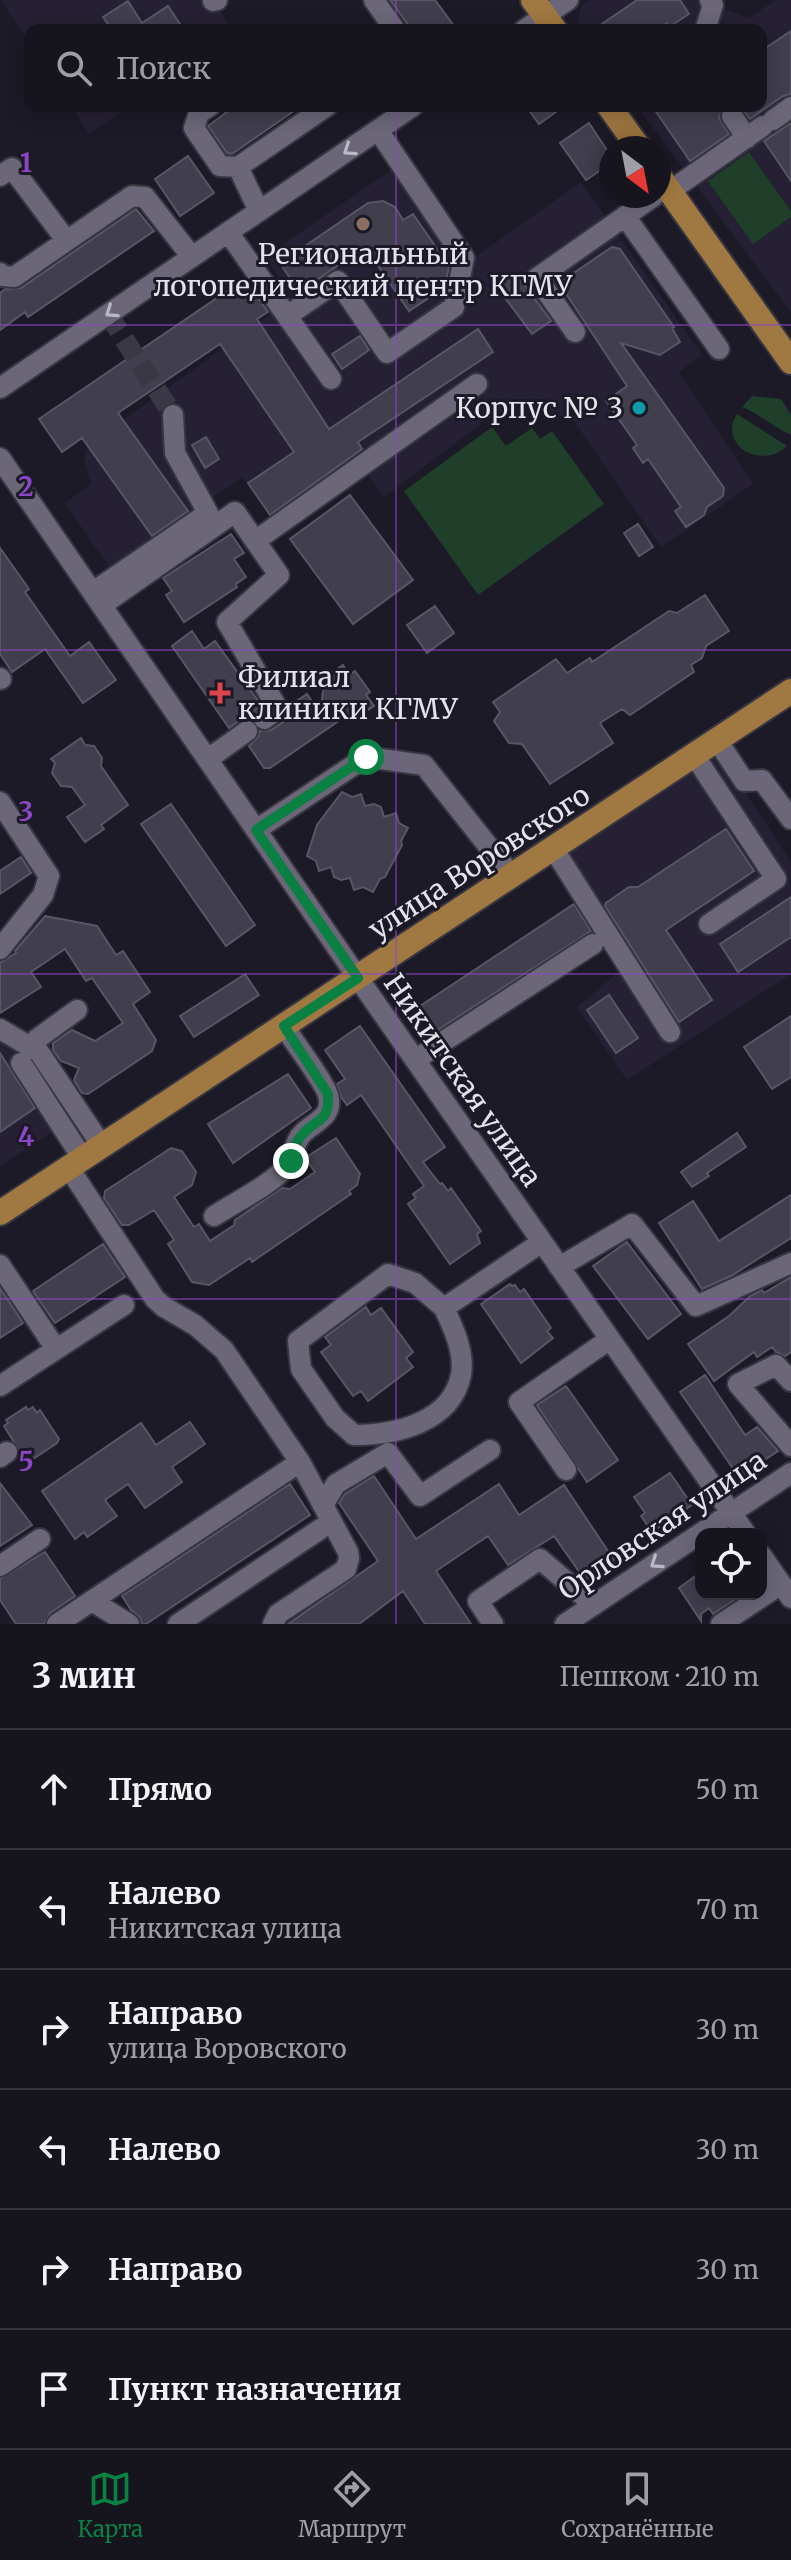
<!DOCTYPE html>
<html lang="ru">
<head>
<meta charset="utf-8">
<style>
  body { margin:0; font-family:Merriweather,serif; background:#23212a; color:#f1f3f6 }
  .controls { position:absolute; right:24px; bottom:24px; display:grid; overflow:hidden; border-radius:16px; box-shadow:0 4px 20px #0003 }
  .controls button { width:72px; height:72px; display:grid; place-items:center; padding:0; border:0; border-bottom:2px solid #35333b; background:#16141d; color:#f1f3f6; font:40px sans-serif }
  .compass { position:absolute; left:599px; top:136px; width:72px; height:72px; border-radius:50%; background:#16141d; box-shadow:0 4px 20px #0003; rotate:148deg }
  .stop { position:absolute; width:24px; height:24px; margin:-18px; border:6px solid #0b8043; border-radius:50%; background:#fff }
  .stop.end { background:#0b8043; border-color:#fff; box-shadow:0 2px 8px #0008 }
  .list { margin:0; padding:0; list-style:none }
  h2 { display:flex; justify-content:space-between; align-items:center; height:104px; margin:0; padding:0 32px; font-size:34px }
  h2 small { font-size:26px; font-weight:400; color:#9e9ea4 }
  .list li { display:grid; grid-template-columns:52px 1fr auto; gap:24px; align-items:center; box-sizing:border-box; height:120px; padding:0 32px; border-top:2px solid #35333b }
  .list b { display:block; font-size:30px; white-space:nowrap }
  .list p { margin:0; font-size:26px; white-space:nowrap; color:#9e9ea4 }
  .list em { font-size:26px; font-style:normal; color:#9e9ea4 }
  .icon { flex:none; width:44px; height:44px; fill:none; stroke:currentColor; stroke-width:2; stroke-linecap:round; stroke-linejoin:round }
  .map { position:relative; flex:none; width:791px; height:1624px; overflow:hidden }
  .search { position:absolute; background:#16141d; box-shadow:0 4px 20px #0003; left:24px; right:24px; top:24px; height:88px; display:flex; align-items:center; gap:20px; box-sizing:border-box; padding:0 28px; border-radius:16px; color:#9e9ea4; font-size:30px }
  .sheet { height:824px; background:#16141d }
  nav { display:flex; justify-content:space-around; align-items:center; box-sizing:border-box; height:112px; border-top:2px solid #35333b; background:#16141d; font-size:22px; color:#9e9ea4 }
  nav a { display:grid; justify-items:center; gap:4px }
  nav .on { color:#0b8043 }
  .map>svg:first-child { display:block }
</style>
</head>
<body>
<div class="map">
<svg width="791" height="1624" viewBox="0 0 791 1624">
  <rect width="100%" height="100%" fill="#1d1a27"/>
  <!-- built -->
  <path fill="#252033" d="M1,0H213L232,30H30V44Z
    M590,0H710L713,5L749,18L776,0H791V312L637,106H761V30H580L577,21L582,5Z
    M71,106H131L89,134Z
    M409,158L475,257L581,182L702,355L679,372L753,484L661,547L571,417L512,409L487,419L384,497L366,472L280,530L243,477L198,507L192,518L113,573L65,503L91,484L84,459L88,445L293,298L264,257Z
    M719,752L791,862V974L627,1080L577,1007L620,971L553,864Z
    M0,1042L13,1045L28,1055L72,1119L0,1166Z"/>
  <!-- green -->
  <path fill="#203f2a" d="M749,152L791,212V217L753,244L708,181Z
    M752,396L781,399L791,415V435C773,427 760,414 742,407Z
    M737,414L787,446C770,464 732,457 732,427C732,423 735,418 737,414Z
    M492,427L506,446L532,428L540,439L552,431L604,504L478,595L404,491Z"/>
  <!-- building -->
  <path fill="#413e4d" stroke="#585565" stroke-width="2" d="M390,0H435L457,30H412Z
    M637,0H680L689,14L669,27L667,23L657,30H593Z
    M128,1L142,23L168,6L184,30H112L103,17Z
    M791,31V94L783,96L750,119L740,106H761V51Z
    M235,106H301L232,154L227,153L208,126Z
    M526,106H564L539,124Z
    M652,106H724L719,118L729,134L690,161Z
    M589,123L611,156V163L586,180L560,143Z
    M791,123V181L764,141Z
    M188,156L214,193L180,216L155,179Z
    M383,201L395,207L403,220L413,214L449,266L445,287L409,311L365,247L299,292L280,263L368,203Z
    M136,209L154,231L28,317L25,312L0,330V293L5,289L21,288Z
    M612,247L620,249L674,327L672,328L680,342L660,355L621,343L724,488L723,496L707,507L704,515L686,527L675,511L681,507L648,459L643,463L633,448L637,445L606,401L627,386L559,283Z
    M516,273L551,321L532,334L497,287Z
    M245,279L268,312L257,319L329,429L478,329L493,352L358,442L362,449L270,515L248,483L294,452L220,344L118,413L188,511L152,536L82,438L62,452L39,419Z
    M360,336L369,350L342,369L332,354Z
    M206,437L219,459L205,468L192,445Z
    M350,495L413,580L353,624L290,539Z
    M638,524L653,547L639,556L624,533Z
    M231,534L244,553L234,559L246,577L236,584L237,587L184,622L166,595L172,591L163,578Z
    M0,548L29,589L25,592L70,656L89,642L116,680L83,703L45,649L12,672L0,654Z
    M705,595L729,631L706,646L702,658L691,665L694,672L630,715L622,709L600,723L613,743L550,784L522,744L509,743L494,721L500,712L493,702L556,659L567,673L590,658L592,662L669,611L677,613Z
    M435,606L454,633L427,653L407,625Z
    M192,631L204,649L215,641L261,705L253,713L251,719L240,720L229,728L172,646Z
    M343,665L349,675L355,671L370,692L366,695L374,706L356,718L352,712L270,768H264L249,746L258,737L260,731L271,730L286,720L295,702L307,694L320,714L325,677Z
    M81,738L85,745L94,746L102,758L101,766L128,805L101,825L104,829L85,842L67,817L85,805L72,787L61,786L52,773L55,763L51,759Z
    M342,792L352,797L361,794L365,806L374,804L381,807L384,817L396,813L399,823L408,828L401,841L402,845L385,877L380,879L373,892L363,887L354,890L350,878L341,880L334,877L331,867L319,871L316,861L307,856L317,825Z
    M171,804L255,925L226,946L141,824Z
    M726,829L754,871L666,930L712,1000L679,1022L605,906L606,903L629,887H638Z
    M21,857L31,873L0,894V871Z
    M791,897V937L738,972L720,944Z
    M574,904L591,931L436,1031L420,1006Z
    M45,916L97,926L116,955L123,951L150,992L133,1004L156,1040L152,1051L88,1094L82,1093L74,1080L79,1068L61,1061L53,1050V1043L72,1030L95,1041L123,1023L92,978L86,981L65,949L31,972L41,987L0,1013V963L16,953L15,951Z
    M245,974L259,995L194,1037L180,1016Z
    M609,995L638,1038L616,1053L587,1010Z
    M791,1016V1077L772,1089L744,1047Z
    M360,1026L445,1147L423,1162L440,1184L442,1183L448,1191L451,1188L481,1231L477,1234L480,1243L450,1264L408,1204L416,1198L413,1194L424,1186L361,1095L347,1105L341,1097L337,1084L345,1079L325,1050Z
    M0,1053L35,1108L0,1132Z
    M288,1074L311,1108L233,1163L208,1124Z
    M737,1133L746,1147L707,1173L709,1176L692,1187L681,1172Z
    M336,1138L360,1174L357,1185L349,1191L351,1194L252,1262L250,1258L209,1285L192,1282L168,1244L174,1240L154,1210L129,1225H122L104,1198L105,1191L171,1148L182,1151L196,1172L192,1185L174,1197L194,1227L199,1224L210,1241L234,1225L235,1220L282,1188L290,1189L315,1172L305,1158Z
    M791,1195V1238L731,1276L702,1289L659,1223L693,1201L719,1241Z
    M627,1242L681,1314L648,1339L593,1266Z
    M103,1244L125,1277L55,1323L33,1291Z
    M791,1277V1352L785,1356L776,1352L772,1347L757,1357L754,1352L714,1381L688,1344L729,1316L750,1296L762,1290L764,1293Z
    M510,1284L512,1286L515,1285L520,1292L524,1289L551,1328L547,1331L553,1338L521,1363L481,1304Z
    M0,1288L23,1323L0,1338Z
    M366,1307L371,1315L381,1308L413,1352L406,1358L413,1367L368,1401L361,1391L353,1396L321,1352L331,1345L325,1337Z
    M705,1375L745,1435L757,1427L778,1451L739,1477L680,1392Z
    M566,1386L618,1460L587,1482L537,1405Z
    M26,1407L28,1410L33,1407L37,1413L40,1410L59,1439L57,1443L27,1463L4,1426L8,1423L6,1420Z
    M190,1422L205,1444L172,1467L182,1482L145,1508L128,1484L105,1500L117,1516L87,1537L84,1532L75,1539L42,1491L141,1423L156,1445Z
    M670,1473L692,1505L652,1532L641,1516L645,1513L634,1497Z
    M374,1476L416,1539L499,1484L519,1515L564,1485L614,1560L585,1580L554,1536L508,1565L488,1536L436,1571L471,1624H425L403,1591L359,1624H288L378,1561L339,1503L345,1494Z
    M0,1483L32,1525L0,1546Z
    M290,1484L310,1515L146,1624H142L140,1617L131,1610L122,1596Z
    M45,1552L75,1596L50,1613L44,1624H16L0,1600V1579Z
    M701,1572V1594H743L713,1614L709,1608L701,1614V1621L679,1588Z"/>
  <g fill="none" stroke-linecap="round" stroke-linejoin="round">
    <!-- minor-tunnel -->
    <path stroke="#3b3845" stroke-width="20" stroke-dasharray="20 10" stroke-linecap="butt" d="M108,314L173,415"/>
    <!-- minor casing -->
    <g stroke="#383640" stroke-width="24">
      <path id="minor" d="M374,0L395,30
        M213,1L217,0
        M524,30L568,0
        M705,30L713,5L710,0
        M210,106L199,113L194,128L220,166L238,167L327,106
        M732,116L747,138
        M773,120L791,107
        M238,167L259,211
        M0,176L12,168L66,240
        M670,191L763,126
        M625,216L719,349
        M228,232L287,316L338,281L387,353L454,307L464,258L378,130
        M0,273L3,276L14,277L132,196L145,197L192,257
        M287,316L331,379
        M575,332L537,278L654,196
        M0,388L413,106
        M0,458L358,978L746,1534
        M255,541L477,384
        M93,592L208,513L175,453L173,415
        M102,605L235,512L279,575L227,622L278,709L264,719
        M0,678L1,679
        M717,740L744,781L762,780L791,819
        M694,755L776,879L709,924
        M208,759L247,731
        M0,802L49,876L43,895L0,949
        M256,830L366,757L424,765L512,876
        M560,859L670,1032
        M0,1029L39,1052L102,1146
        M35,1049L37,1039L77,1010
        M415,1060L593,944
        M21,1063L83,1159
        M69,1168L155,1299L164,1307L195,1325L224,1350L300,1462L348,1552L349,1558L346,1569L278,1614L273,1624
        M214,1216C235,1202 271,1185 286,1167C295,1157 293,1142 303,1133C315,1121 334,1117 328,1095C324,1081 293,1041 284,1026
        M0,1265L56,1349
        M559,1267L632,1224L696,1306L791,1263
        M444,1308C453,1327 465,1352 461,1375C451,1423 395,1435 354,1435L335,1418L301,1369L298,1341L388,1274L415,1283L444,1308L542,1242
        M791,1381L776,1365L738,1384L791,1446
        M0,1386L124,1305
        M0,1457L7,1452
        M566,1470L519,1402L610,1339
        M323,1505L336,1484L388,1453L420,1496L490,1450
        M761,1555L791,1598
        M0,1566L40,1539
        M92,1601L129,1624
        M57,1624L300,1462
        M178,1624L331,1522
        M493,1624L478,1601L540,1559L594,1605
        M565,1624L791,1473
        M721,1624L781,1584"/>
    </g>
    <!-- major casing -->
    <g stroke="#383640" stroke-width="28">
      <path id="major" d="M533,0L555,30
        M609,106L639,148
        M659,176L791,362
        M0,1213L791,691"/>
    </g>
    <!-- minor -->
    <use href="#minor" stroke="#6b6778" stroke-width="20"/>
    <!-- major -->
    <use href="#major" stroke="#a07841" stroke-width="24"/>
  </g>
  <!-- one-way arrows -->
  <defs><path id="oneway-chevron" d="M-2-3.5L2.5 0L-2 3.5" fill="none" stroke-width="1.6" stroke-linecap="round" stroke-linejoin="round" transform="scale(2)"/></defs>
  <g stroke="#bab8c3">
    <use href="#oneway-chevron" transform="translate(349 150) rotate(146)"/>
    <use href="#oneway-chevron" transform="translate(111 312) rotate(146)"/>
    <use href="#oneway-chevron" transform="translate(656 1563) rotate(146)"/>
  </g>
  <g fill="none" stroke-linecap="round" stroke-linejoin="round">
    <!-- route -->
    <path stroke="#0b8043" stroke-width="10" d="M291,1161C293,1152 295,1143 301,1136C316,1117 330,1124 328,1094L284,1026L358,978L256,830L366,757"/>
  </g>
  <!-- grid -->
  <path fill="none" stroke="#8b47c6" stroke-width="2" stroke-opacity="0.55" d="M396,0V30M396,106V1624M0,325H791M0,650H791M0,974H791M0,1299H791"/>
  <!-- markers -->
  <circle fill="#8d6e63" stroke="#1d1a27" stroke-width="3" cx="363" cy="224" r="8"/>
  <circle fill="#0f9aa8" stroke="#1d1a27" stroke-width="3" cx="639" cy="408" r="8"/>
  <path fill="#e0444e" stroke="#1d1a27" stroke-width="3" d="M216 681h8v8h8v8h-8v8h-8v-8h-8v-8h8z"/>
  <g text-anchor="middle" stroke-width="6" stroke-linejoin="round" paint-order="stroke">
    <!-- poi labels -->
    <g font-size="28" fill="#e4e3ec" stroke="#1d1a27">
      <text x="363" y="264">Региональный<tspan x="363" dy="32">логопедический центр КГМУ</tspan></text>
      <text x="623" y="418" text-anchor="end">Корпус № 3</text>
      <text x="238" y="687" text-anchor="start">Филиал<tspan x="238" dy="32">клиники КГМУ</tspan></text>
    </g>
    <!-- street labels -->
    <g font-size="28" fill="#e4e3ec" stroke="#1d1a27">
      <text transform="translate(479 862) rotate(-33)" y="10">улица Воровского</text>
      <text transform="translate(463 1080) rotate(55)" y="10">Никитская улица</text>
      <text transform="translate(662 1525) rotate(-34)" y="10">Орловская улица</text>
    </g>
  </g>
  <g font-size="26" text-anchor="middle" font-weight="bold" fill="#8b47c6" stroke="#1d1a27" stroke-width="6" stroke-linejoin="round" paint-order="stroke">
    <text x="26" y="172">1</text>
    <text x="26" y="496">2</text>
    <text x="26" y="821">3</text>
    <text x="26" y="1146">4</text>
    <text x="26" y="1471">5</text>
  </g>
</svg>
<div class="controls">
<button><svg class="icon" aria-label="locate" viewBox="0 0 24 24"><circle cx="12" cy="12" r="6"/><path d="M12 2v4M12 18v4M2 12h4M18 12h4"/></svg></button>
</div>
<svg class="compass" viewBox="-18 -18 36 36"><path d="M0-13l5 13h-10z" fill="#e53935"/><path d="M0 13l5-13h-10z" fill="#9e9ea4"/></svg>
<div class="stop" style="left:366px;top:757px"></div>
<div class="stop end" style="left:291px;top:1161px"></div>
<div class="search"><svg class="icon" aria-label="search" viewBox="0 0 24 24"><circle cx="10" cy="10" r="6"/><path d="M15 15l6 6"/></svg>Поиск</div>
</div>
<section class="sheet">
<h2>3 мин<small>Пешком · 210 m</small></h2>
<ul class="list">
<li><svg class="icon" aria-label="ahead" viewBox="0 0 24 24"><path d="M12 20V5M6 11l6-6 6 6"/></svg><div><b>Прямо</b></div><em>50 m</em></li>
<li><svg class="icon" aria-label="left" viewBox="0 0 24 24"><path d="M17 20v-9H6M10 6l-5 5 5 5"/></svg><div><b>Налево</b><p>Никитская улица</p></div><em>70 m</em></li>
<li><svg class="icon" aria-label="right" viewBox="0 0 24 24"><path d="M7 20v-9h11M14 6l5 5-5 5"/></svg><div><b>Направо</b><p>улица Воровского</p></div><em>30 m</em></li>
<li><svg class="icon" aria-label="left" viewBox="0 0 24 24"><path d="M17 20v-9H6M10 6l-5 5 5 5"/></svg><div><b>Налево</b></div><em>30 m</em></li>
<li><svg class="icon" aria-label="right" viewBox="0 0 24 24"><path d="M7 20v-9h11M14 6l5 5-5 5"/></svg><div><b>Направо</b></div><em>30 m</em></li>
<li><svg class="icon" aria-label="arrive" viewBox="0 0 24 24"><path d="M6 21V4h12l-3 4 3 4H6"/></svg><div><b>Пункт назначения</b></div></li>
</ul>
</section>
<nav>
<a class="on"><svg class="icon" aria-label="map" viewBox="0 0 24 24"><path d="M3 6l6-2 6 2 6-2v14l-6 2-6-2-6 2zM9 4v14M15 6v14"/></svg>Карта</a>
<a><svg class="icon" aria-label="directions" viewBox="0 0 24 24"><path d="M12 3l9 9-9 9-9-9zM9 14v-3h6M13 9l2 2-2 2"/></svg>Маршрут</a>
<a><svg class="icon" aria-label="saved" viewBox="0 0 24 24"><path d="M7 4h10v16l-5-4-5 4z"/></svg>Сохранённые</a>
</nav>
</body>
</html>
